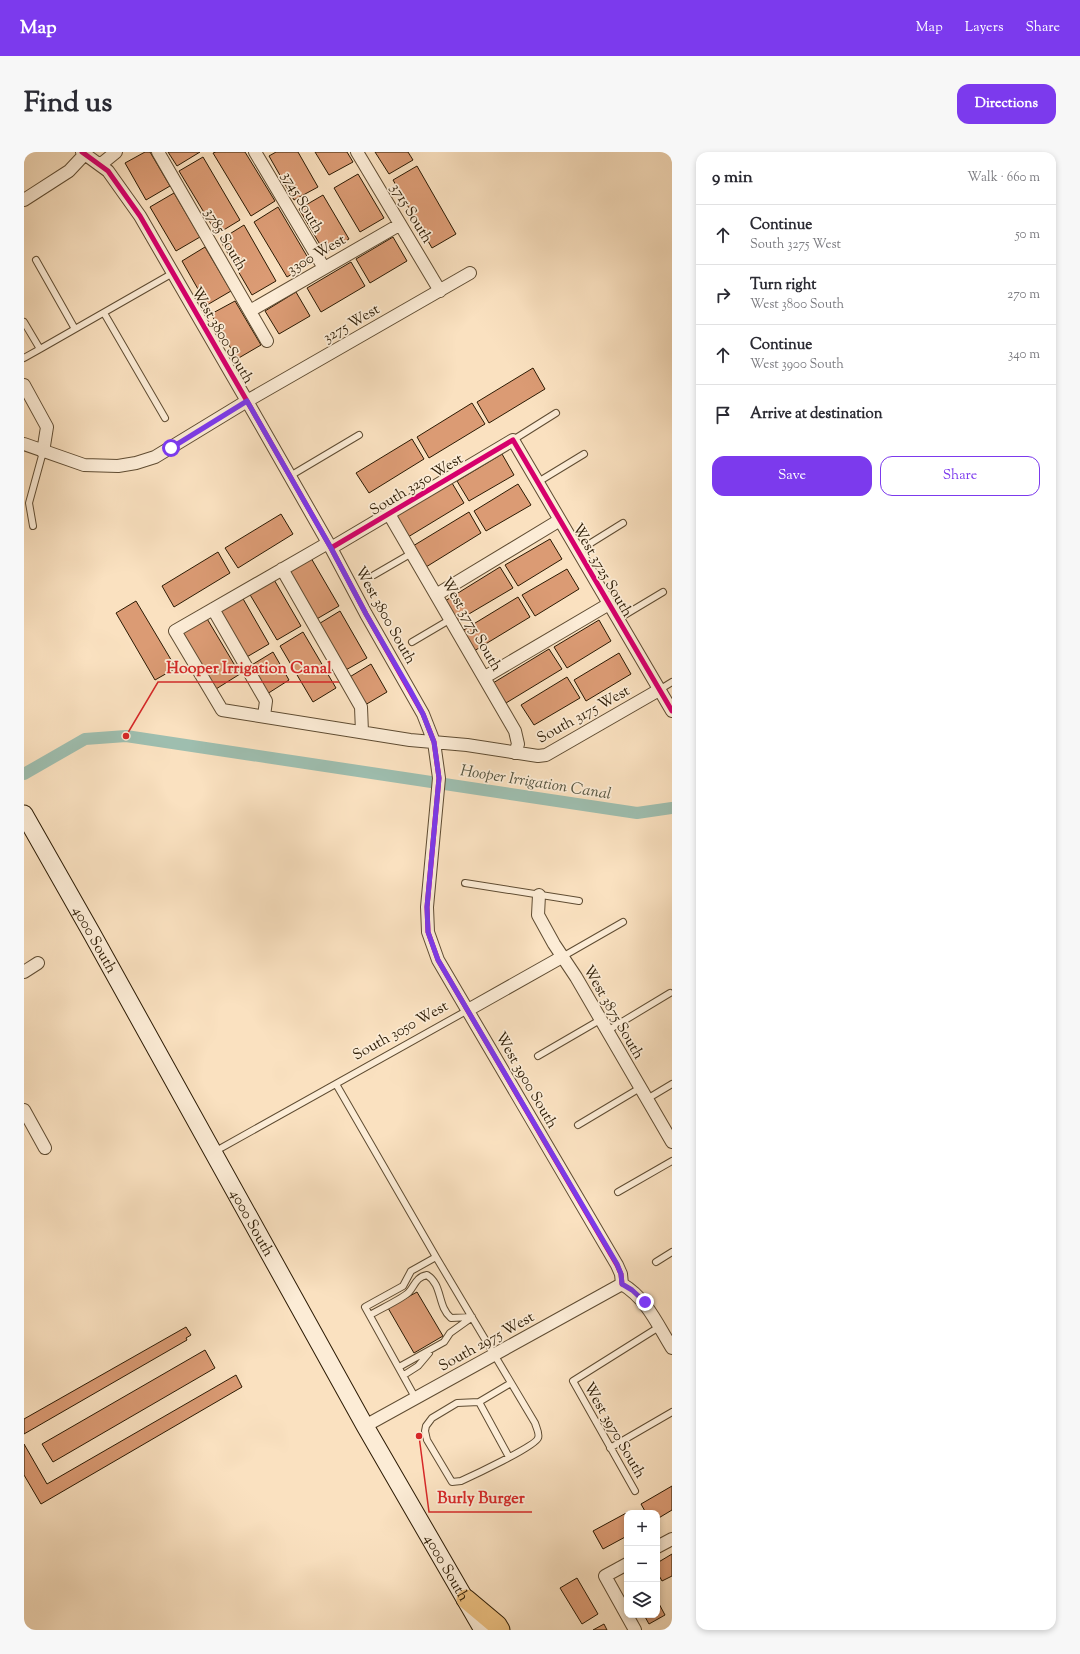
<!DOCTYPE html>
<html lang="en">
<head>
<meta charset="utf-8">
<style>
  body { margin:0; font-family:"Sorts Mill Goudy",serif; background:#f7f7f7; color:#2b2b33 }
  .controls { position:absolute; right:12px; bottom:12px; display:grid; overflow:hidden; border-radius:8px; box-shadow:0 2px 6px #0003 }
  .controls button { width:36px; height:36px; display:grid; place-items:center; padding:0; border:0; border-bottom:1px solid #e1e1e2; background:#fff; color:#2b2b33; font:20px sans-serif }
  .stop { position:absolute; width:12px; height:12px; margin:-9px; border:3px solid #7c3aed; border-radius:50%; background:#fff }
  .stop.end { background:#7c3aed; border-color:#fff; box-shadow:0 1px 4px #0008 }
  .list { margin:0; padding:0; list-style:none }
  h2 { display:flex; justify-content:space-between; align-items:center; height:52px; margin:0; padding:0 16px; font-size:17px }
  h2 small { font-size:13px; font-weight:400; color:#7c7c81 }
  .list li { display:grid; grid-template-columns:26px 1fr auto; gap:12px; align-items:center; box-sizing:border-box; height:60px; padding:0 16px; border-top:1px solid #e1e1e2 }
  .list b { display:block; font-size:15px; white-space:nowrap }
  .list p { margin:0; font-size:13px; white-space:nowrap; color:#7c7c81 }
  .list em { font-size:13px; font-style:normal; color:#7c7c81 }
  .actions { display:flex; gap:8px; padding:12px 16px }
  .actions a { flex:1; padding:9px 0; border:1px solid #7c3aed; border-radius:12px; text-align:center; font-size:14px; color:#7c3aed }
  .actions .main { background:#7c3aed; color:#fff }
  .icon { flex:none; width:22px; height:22px; fill:none; stroke:currentColor; stroke-width:2; stroke-linecap:round; stroke-linejoin:round }
  .map { position:relative; flex:none; width:648px; height:1478px; overflow:hidden; border-radius:12px }
  header { display:flex; align-items:center; gap:24px; box-sizing:border-box; height:56px; padding:0 20px; background:#7c3aed; color:#fff }
  header strong { font-size:19px }
  nav { display:flex; gap:22px; margin-inline-start:auto; font-size:14px }
  .intro { display:flex; align-items:center; justify-content:space-between; box-sizing:border-box; height:96px; padding:0 24px }
  h1 { margin:0; font-size:28px }
  .button { padding:10px 18px; border-radius:12px; background:#7c3aed; color:#fff; font-size:14px; font-weight:700 }
  main { display:flex; gap:24px; padding:0 24px }
  aside { flex:1; background:#fff; border-radius:12px; box-shadow:0 2px 6px #0003 }
  .map>svg:first-child { display:block }
</style>
</head>
<body>
<header>
<strong>Map</strong>
<nav><a>Map</a><a>Layers</a><a>Share</a></nav>
</header>
<div class="intro"><h1>Find us</h1><a class="button">Directions</a></div>
<main>
<div class="map">
<svg width="648" height="1478" viewBox="0 0 648 1478">
  <rect width="100%" height="100%" fill="#fae1c0"/>
  <filter id="stains"><feTurbulence type="fractalNoise" baseFrequency=".005" numOctaves="4"/><feColorMatrix values="0 0 0 0 .2 0 0 0 0 .09 0 0 0 0 .02 0 0 0 .5 -.17"/></filter>
  <radialGradient id="worn" r=".72"><stop offset=".6" stop-color="#630" stop-opacity="0"/><stop offset="1" stop-color="#630" stop-opacity=".3"/></radialGradient>
  <g fill="none" stroke-linecap="round" stroke-linejoin="round">
    <!-- canal -->
    <path stroke="#9ebeaf" stroke-width="12" d="M0,622L61,587L102,584L613,661L648,656"/>
  </g>
  <!-- building -->
  <path fill="#db9b74" stroke="#2b1a03" d="M121,0H126L146,34L122,48L101,11Z
    M144,0H176L153,14Z
    M192,0H221L251,49L227,64L189,1Z
    M252,0H274L294,35L270,48L245,4Z
    M291,0H323L329,10L305,23Z
    M351,0H384L389,8L365,22Z
    M179,5L216,68L193,82L155,19Z
    M393,14L432,82L408,96L369,28Z
    M334,22L360,66L336,80L310,36Z
    M150,41L176,85L152,99L126,55Z
    M299,43L325,87L301,101L275,57Z
    M254,55L287,111L263,125L230,70Z
    M220,73L252,129L228,143L196,88Z
    M369,85L383,109L346,131L332,107Z
    M181,95L207,139L183,153L158,109Z
    M327,110L341,134L297,160L283,136Z
    M272,140L286,164L255,182L241,159Z
    M211,149L237,193L213,207L187,162Z
    M509,216L521,237L465,271L453,250Z
    M448,251L461,272L405,306L393,285Z
    M388,287L400,307L345,341L332,321Z
    M478,302L490,323L445,349L433,329Z
    M428,331L440,351L384,385L372,364Z
    M494,332L507,353L462,379L450,359Z
    M445,360L457,381L402,415L389,394Z
    M257,362L269,382L214,416L201,396Z
    M526,387L538,407L494,434L481,413Z
    M194,400L206,421L150,455L138,434Z
    M287,406L315,454L291,468L263,421Z
    M476,415L489,436L433,469L421,449Z
    M543,417L555,437L511,464L498,443Z
    M249,426L277,474L253,488L225,441Z
    M218,445L245,492L221,506L194,459Z
    M494,445L506,465L450,499L438,479Z
    M112,449L152,516L131,528L92,461Z
    M316,459L343,506L320,519L293,473Z
    M182,465L216,522L192,537L158,479Z
    M575,468L587,489L543,516L530,495Z
    M279,480L312,536L289,550L256,494Z
    M525,497L538,517L482,551L469,531Z
    M249,500L265,528L243,542L226,514Z
    M595,501L607,522L562,549L550,528Z
    M347,512L363,540L341,553L324,526Z
    M543,525L556,546L510,573L497,553Z
    M393,1140L419,1184L390,1201L364,1156Z
    M162,1175L167,1183L162,1186L163,1188L0,1282V1267Z
    M181,1198L191,1216L29,1310L18,1292Z
    M212,1223L218,1235L17,1352L0,1323V1292L23,1332Z
    M648,1334V1358L633,1367V1361H622L617,1352Z
    M606,1359L607,1361H603V1384L579,1397L569,1379Z
    M648,1402V1424L638,1429L633,1420V1411Z
    M553,1426L574,1462L558,1472L536,1436Z
    M633,1448L641,1463L625,1472L620,1463H633Z
    M580,1472L583,1478H569Z"/>
  <g fill="none" stroke-linecap="round" stroke-linejoin="round">
    <!-- service casing -->
    <g stroke="#5f4c32" stroke-width="8">
      <path id="service" d="M12,108L51,177
        M80,161L141,266
        M0,170L16,197L0,206
        M16,197L149,121
        M489,288L532,261
        M266,324L335,283
        M514,330L560,302
        M9,374L5,351L19,300
        M554,399L599,371
        M350,423L388,401
        M594,467L639,440
        M388,490L427,467
        M635,538L648,530
        M441,731L555,749
        M538,805L599,770
        M583,879L646,841
        M514,904L576,868
        M312,932L412,1105
        M623,947L648,932
        M554,973L616,936
        M190,1000L444,858
        M594,1040L648,1009
        M632,1110L648,1100
        M346,1163C354,1158 380,1146 385,1140C391,1133 392,1125 403,1123C419,1133 413,1154 427,1166L448,1165
        M375,1215L420,1190L426,1181L447,1166
        M380,1223L394,1214L405,1201
        M392,1247L341,1155L379,1134L387,1119L412,1105L511,1271C512,1275 516,1282 514,1286C512,1294 448,1324 437,1329L428,1330L403,1288L401,1279L402,1274L408,1266L433,1251L455,1250
        M586,1296L648,1260
        M485,1305L455,1250L487,1231
        M611,1339L549,1229L635,1175"/>
    </g>
    <!-- minor casing -->
    <g stroke="#5f4c32" stroke-width="14">
      <path id="minor" d="M58,0L84,19L116,64L223,249L307,396L342,462L399,562L410,590L415,626L403,755L404,780L414,808L593,1113L597,1122L598,1132
        M134,0L243,189
        M231,0L300,116
        M333,0L416,139
        M76,13L92,0
        M0,48L45,19L60,3
        M226,159L375,73
        M0,233L23,275L19,300
        M0,292L60,313L94,314L112,311L131,305L223,249L446,121
        M365,362L491,579L494,592L491,601
        M304,391L151,479L198,558L386,588L443,593L514,604L522,603L635,538
        M307,396L489,288L648,559
        M258,417L337,555L338,580
        M412,443L536,368
        M189,457L242,549L240,564
        M461,525L585,452
        M515,743L514,763L530,792L552,825L648,990
        M0,820L14,811
        M444,858L538,805
        M0,958L21,996
        M598,1132C623,1147 633,1172 648,1196
        M341,1274L598,1132
        M633,1395L648,1387
        M603,1412L581,1424L611,1478"/>
    </g>
    <!-- secondary casing -->
    <g stroke="#2b1a03" stroke-width="19">
      <g id="secondary">
        <path id="s1" d="M0,662L67,780L341,1274L459,1478"/>
      </g>
    </g>
    <!-- primary casing -->
    <g stroke="#2b1a03" stroke-width="21">
      <path id="primary" d="M442,1447L473,1473L476,1478"/>
    </g>
    <!-- service -->
    <use href="#service" stroke="#fcecd6" stroke-width="6"/>
    <!-- minor -->
    <use href="#minor" stroke="#fcecd6" stroke-width="12"/>
    <!-- secondary -->
    <use href="#secondary" stroke="#fcecd6" stroke-width="17"/>
    <!-- primary -->
    <use href="#primary" stroke="#edc080" stroke-width="19"/>
    <!-- cycleway casing -->
    <g stroke="#fcecd6" stroke-width="8">
      <path id="cycleway" d="M58,0L84,19L116,64L223,249L307,396L342,462L399,562L410,590L415,626L403,755L404,780L414,808L593,1113L597,1122L598,1132
        M307,396L489,288L648,559"/>
    </g>
    <!-- cycleway -->
    <use href="#cycleway" stroke="#d6006c" stroke-width="5"/>
  </g>
  <g fill="none" stroke-linecap="round" stroke-linejoin="round">
    <!-- route -->
    <path stroke="#7c3aed" stroke-width="5" d="M147,296L223,249L307,396L342,462L386,538L399,562L410,590L415,626L403,755L404,780L414,808L593,1112L597,1122L598,1132L608,1138L621,1150"/>
  </g>
  <g text-anchor="middle" stroke-width="3.5" stroke-linejoin="round" paint-order="stroke">
    <!-- street labels -->
    <g font-size="15" fill="#2b1a03" stroke="#fcecd6">
      <text transform="translate(279 50) rotate(60)" y="5">3745 South</text>
      <text transform="translate(388 61) rotate(59)" y="5">3715 South</text>
      <text transform="translate(202 87) rotate(60)" y="5">3785 South</text>
      <text transform="translate(292 102) rotate(-30)" y="5">3300 West</text>
      <text transform="translate(327 171) rotate(-30)" y="5">3275 West</text>
      <text transform="translate(199 183) rotate(60)" y="5">West 3800 South</text>
      <text transform="translate(392 332) rotate(-31)" y="5">South 3250 West</text>
      <text transform="translate(579 418) rotate(60)" y="5">West 3725 South</text>
      <text transform="translate(362 463) rotate(61)" y="5">West 3800 South</text>
      <text transform="translate(448 472) rotate(60)" y="5">West 3775 South</text>
      <text transform="translate(559 562) rotate(-29)" y="5">South 3175 West</text>
      <text dy="5" stroke="none"><textPath href="#s1" startOffset="144">4000 South</textPath></text>
      <text transform="translate(590 860) rotate(60)" y="5">West 3875 South</text>
      <text transform="translate(376 878) rotate(-29)" y="5">South 3050 West</text>
      <text transform="translate(503 928) rotate(60)" y="5">West 3900 South</text>
      <text dy="5" stroke="none"><textPath href="#s1" startOffset="468">4000 South</textPath></text>
      <text transform="translate(462 1189) rotate(-29)" y="5">South 2975 West</text>
      <text transform="translate(591 1278) rotate(60)" y="5">West 3970 South</text>
      <text dy="5" stroke="none"><textPath href="#s1" startOffset="864">4000 South</textPath></text>
    </g>
    <!-- water labels -->
    <g font-size="16" font-style="italic" fill="#53533f" stroke="#fcecd6">
      <text transform="translate(512 629) rotate(9)" y="6">Hooper Irrigation Canal</text>
    </g>
  </g>
  <!-- callouts -->
  <path fill="none" stroke="#d62828" stroke-width="1.5" d="M102 584L134 530H315M395 1284L405 1360H508"/>
  <g fill="#d62828" stroke="#fcecd6" stroke-width="1.5">
    <circle cx="102" cy="584" r="4"/>
    <circle cx="395" cy="1284" r="4"/>
  </g>
  <g font-size="16" text-anchor="middle" font-weight="bold" fill="#d62828" stroke="#fcecd6" stroke-width="3.5" stroke-linejoin="round" paint-order="stroke">
    <text x="225" y="521">Hooper Irrigation Canal</text>
    <text x="457" y="1351">Burly Burger</text>
  </g>
  <rect width="100%" height="100%" filter="url(#stains)"/>
  <rect width="100%" height="100%" fill="url(#worn)"/>
</svg>
<div class="controls">
<button>+</button>
<button>−</button>
<button><svg class="icon" aria-label="layers" viewBox="0 0 24 24"><path d="M12 4l9 5-9 5-9-5zM3 14l9 5 9-5"/></svg></button>
</div>
<div class="stop" style="left:147px;top:296px"></div>
<div class="stop end" style="left:621px;top:1150px"></div>
</div>
<aside>
<h2>9 min<small>Walk · 660 m</small></h2>
<ul class="list">
<li><svg class="icon" aria-label="ahead" viewBox="0 0 24 24"><path d="M12 20V5M6 11l6-6 6 6"/></svg><div><b>Continue</b><p>South 3275 West</p></div><em>50 m</em></li>
<li><svg class="icon" aria-label="right" viewBox="0 0 24 24"><path d="M7 20v-9h11M14 6l5 5-5 5"/></svg><div><b>Turn right</b><p>West 3800 South</p></div><em>270 m</em></li>
<li><svg class="icon" aria-label="ahead" viewBox="0 0 24 24"><path d="M12 20V5M6 11l6-6 6 6"/></svg><div><b>Continue</b><p>West 3900 South</p></div><em>340 m</em></li>
<li><svg class="icon" aria-label="arrive" viewBox="0 0 24 24"><path d="M6 21V4h12l-3 4 3 4H6"/></svg><div><b>Arrive at destination</b></div></li>
</ul>
<div class="actions"><a class="main">Save</a><a>Share</a></div>
</aside>
</main>
</body>
</html>
